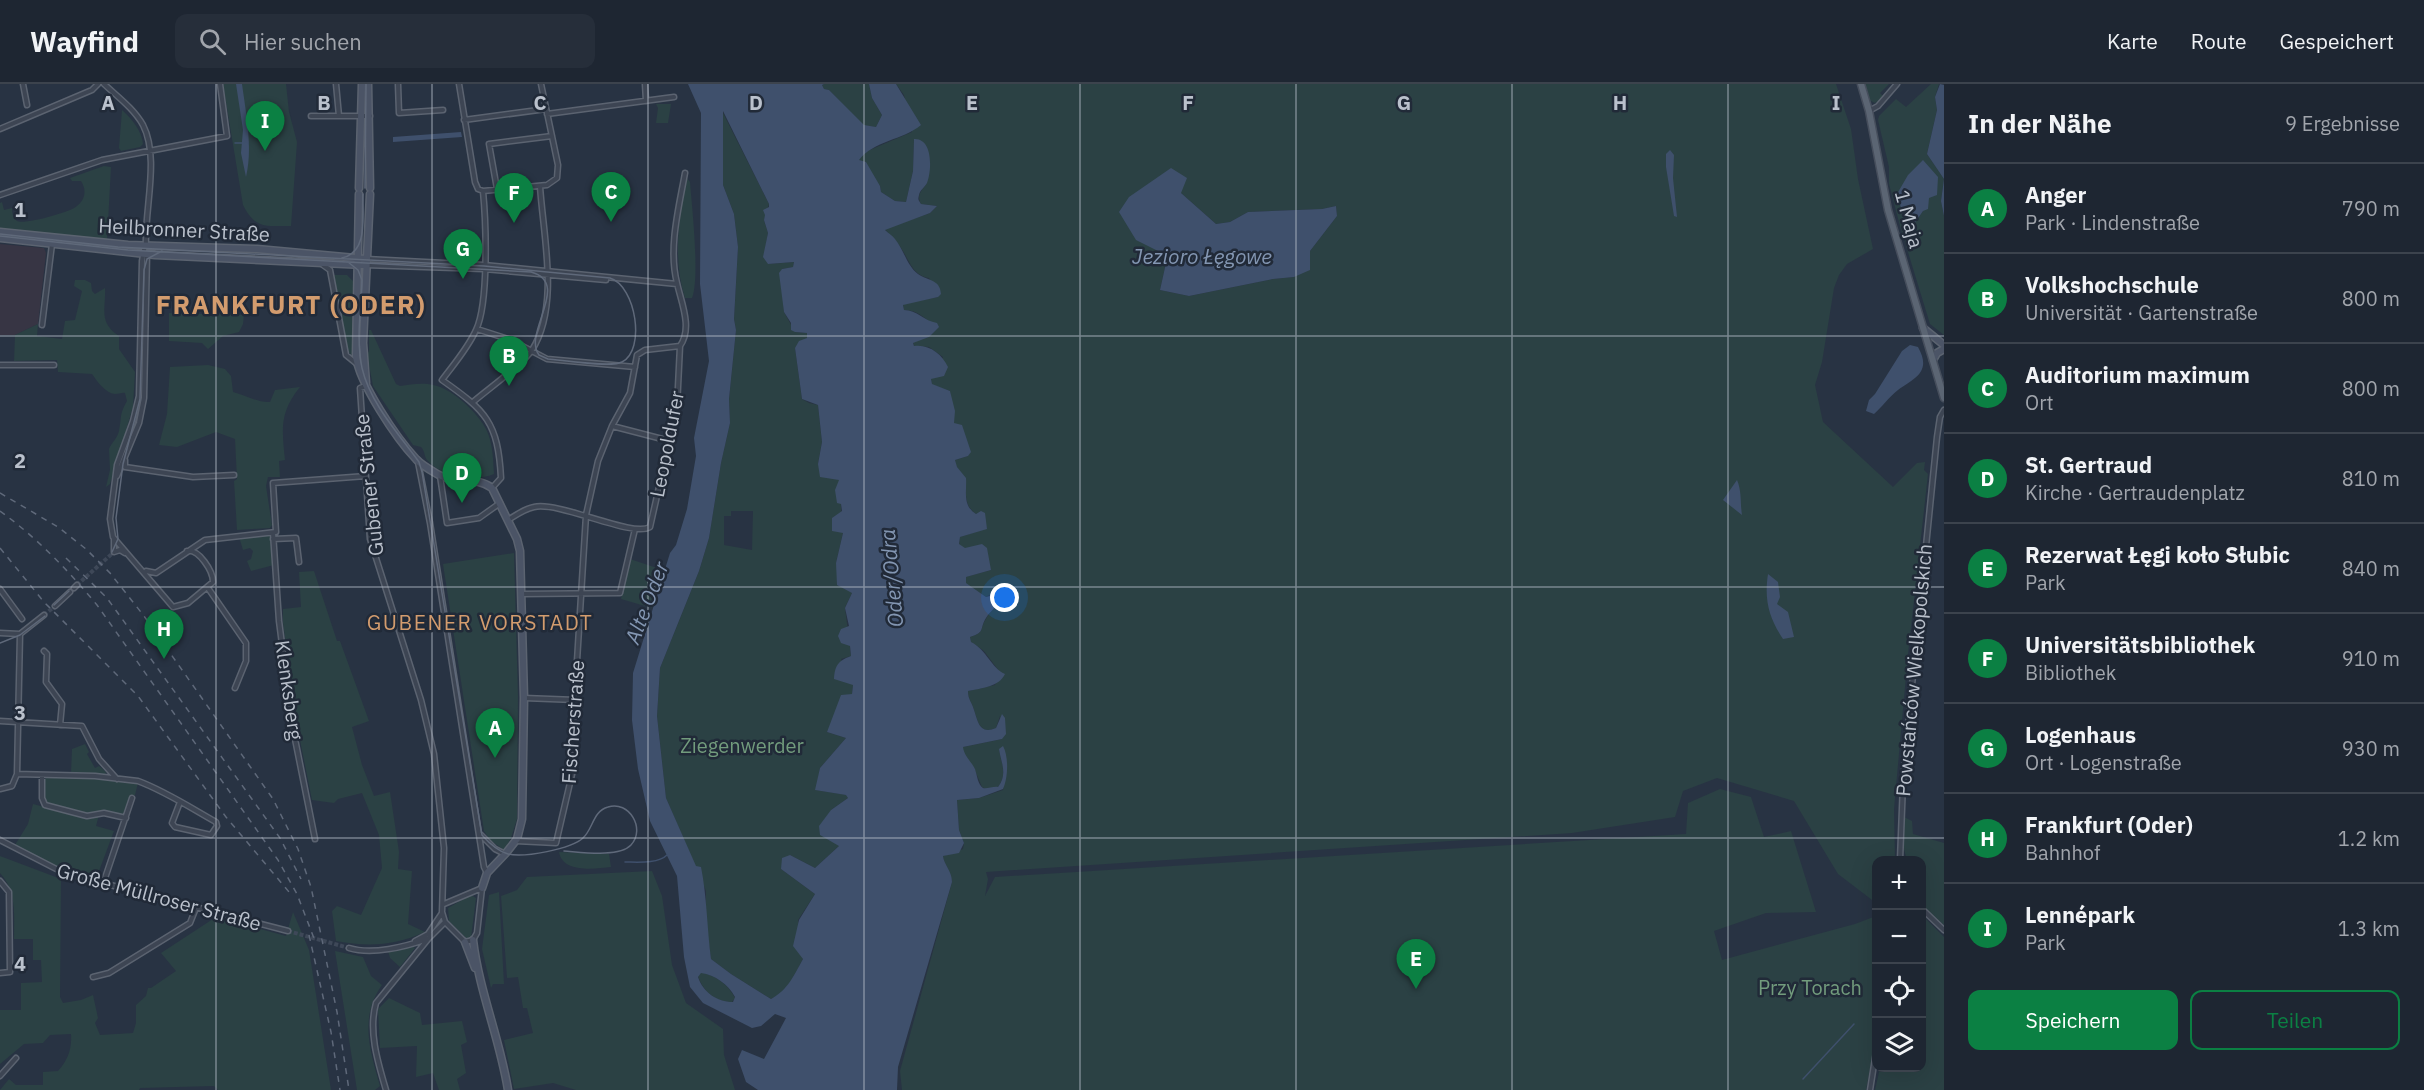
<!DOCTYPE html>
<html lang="de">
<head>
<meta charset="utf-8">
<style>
  body { margin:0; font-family:"IBM Plex Sans",sans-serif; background:#262e3a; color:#f1f3f6 }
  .controls { position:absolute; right:18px; bottom:18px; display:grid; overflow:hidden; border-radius:12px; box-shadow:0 6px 24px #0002 }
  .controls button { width:54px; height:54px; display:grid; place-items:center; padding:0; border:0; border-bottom:2px solid #3c434d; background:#1e2632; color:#f1f3f6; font:30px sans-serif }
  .you { position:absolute; left:1005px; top:514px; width:21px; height:21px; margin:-15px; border:4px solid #fff; border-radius:50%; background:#1a73e8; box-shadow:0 0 0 9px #1a73e833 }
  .badge { display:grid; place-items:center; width:39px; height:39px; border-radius:50%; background:#0b8043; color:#fff; font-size:20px; font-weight:700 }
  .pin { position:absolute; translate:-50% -50px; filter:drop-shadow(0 2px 3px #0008) }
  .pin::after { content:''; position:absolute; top:32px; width:21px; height:18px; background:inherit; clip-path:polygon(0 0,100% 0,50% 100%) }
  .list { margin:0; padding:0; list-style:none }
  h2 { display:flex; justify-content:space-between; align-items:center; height:78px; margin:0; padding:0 24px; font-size:26px }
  h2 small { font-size:20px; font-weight:400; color:#a1a5ac }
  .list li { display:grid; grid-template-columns:39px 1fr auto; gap:18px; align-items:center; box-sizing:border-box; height:90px; padding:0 24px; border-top:2px solid #3c434d }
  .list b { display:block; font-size:22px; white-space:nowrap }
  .list p { margin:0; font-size:20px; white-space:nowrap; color:#a1a5ac }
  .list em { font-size:20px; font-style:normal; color:#a1a5ac }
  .actions { display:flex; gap:12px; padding:18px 24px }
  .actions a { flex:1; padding:14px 0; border:2px solid #0b8043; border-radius:12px; text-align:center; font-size:21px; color:#0b8043 }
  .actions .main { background:#0b8043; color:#fff }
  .icon { flex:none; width:33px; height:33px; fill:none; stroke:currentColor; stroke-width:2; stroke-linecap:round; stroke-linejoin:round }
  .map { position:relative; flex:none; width:1944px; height:1006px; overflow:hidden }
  header { display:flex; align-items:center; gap:36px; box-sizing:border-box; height:84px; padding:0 30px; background:#1e2632; border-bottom:2px solid #3c434d }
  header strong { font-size:28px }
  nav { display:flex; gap:33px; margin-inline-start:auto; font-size:21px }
  .search { width:420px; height:54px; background:#262e3a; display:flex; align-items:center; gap:15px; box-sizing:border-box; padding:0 21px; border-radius:12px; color:#a1a5ac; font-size:22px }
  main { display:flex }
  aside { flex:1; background:#1e2632 }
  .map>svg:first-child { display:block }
</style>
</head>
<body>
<header>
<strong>Wayfind</strong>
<div class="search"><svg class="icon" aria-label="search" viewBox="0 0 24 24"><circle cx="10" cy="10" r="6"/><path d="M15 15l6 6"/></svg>Hier suchen</div>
<nav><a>Karte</a><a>Route</a><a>Gespeichert</a></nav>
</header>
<main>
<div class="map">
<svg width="1944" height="1006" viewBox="0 0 1944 1006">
  <rect width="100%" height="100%" fill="#283343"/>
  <!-- medical -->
  <path fill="#373544" d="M0,160L44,164L46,169L38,240L15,251H0Z"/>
  <!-- green -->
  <path fill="#2b4144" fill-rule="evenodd" d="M223,0H286L289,28L297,58L291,142C266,142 255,145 243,121Z
    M824,0H869L872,14L882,31L876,43L864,42L829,6L824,5L822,1Z
    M896,0H1836L1851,45L1858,95L1873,165L1847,180L1839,191L1834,204L1822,278L1815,301L1823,338L1893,403L1917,379L1925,378L1924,386L1928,390L1908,570L1894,725L1895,776H1876V819L1838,790L1794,717L1717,694L1683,707L1675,733L1572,749L986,788L988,795L985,812L995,793L1686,750L1688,719L1720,705L1751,713L1764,753L1791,747L1816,828L1766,829L1714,847L1722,876L1855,840L1876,832V953L1866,1006H902L900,987L952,798C951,787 944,781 943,772L963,765L964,759L959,746L957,716L979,714L1003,706L1006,685L999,665C1001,679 1008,690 998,703L986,705L982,703L974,684L963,669V663L1002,655L1000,632L996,644C979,651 978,637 974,626C972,618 968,616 968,607L995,601L999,587L984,567L971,558L970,553C986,548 979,545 986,535C988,530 993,526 996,522L991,510L986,513L966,500L965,493L991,486L959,461L960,453L987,444L979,429L976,430C958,418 973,396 956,383L955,376L968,372L954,339L950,307L932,301L931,295L943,273L929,263L914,262L913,258L929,253L935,246C928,235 918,226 904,226L903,220L938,213L929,194C912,191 910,177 901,164C897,157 890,152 885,145L930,129L937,122L921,120C916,111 922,106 927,99L914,55L913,87L906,118L895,117L881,108L880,102L858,76L865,68L912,48L904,11ZM1181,109L1216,140L1230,138L1248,128L1322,125L1336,122L1337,132L1310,167L1294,193L1273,195L1189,212L1160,206L1166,179L1158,167Z
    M1864,0H1889L1880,9L1884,13L1875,19L1869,16Z
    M1931,0H1944H1939L1935,13L1937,26L1927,70L1944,95L1941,117L1944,132V251L1930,240L1900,142L1889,100V83L1878,36L1879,32L1896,15L1906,23ZM1897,110L1923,127L1908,148Z
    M656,20H671L668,39H656L658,24Z
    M122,26C132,35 142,47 143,60L140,63L121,67L119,64Z
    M722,27L769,120L764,136L768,149L765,166L769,180L794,178L793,183L782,185L784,228L795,248L807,249V254L795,264L802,315L809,319L818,321L822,358L818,380L832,393L839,396L843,449L836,479L852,509L845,524L851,572L841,575L853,601L852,610L827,648L846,654L820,684L816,706L847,711L848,714L831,726L839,762L815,784L790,771L781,785L815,810L798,836L803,875L790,899L779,911L771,915L731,890L711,875L706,841V807L666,714L657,632L660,584L699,487L709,454L721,379L730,339L729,315L736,246L734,235L738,163L734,130L723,101ZM731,427H753L752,466L724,461V432H731Z
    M104,82L111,83L107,157L0,146V119L2,118L4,126L12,124C12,129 13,134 17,137C24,141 71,128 77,122C85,116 87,106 81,97H72L70,94Z
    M685,92L690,98C692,123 700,194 692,214H685C672,174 680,133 685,92Z
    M334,191H347L353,197L352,271L348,268Z
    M75,196H85L91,199L92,207L95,210L105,204C106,225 98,238 119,252V265L135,288L133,323L110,400L106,403L110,386L109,365C112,358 117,355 119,347C122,333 119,331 127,317L125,309C122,308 119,310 115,310C105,309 97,297 92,290L58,288L57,276L14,277L15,251L38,240L37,252L62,255L65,237L75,236L82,207L74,202Z
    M169,229L244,231L243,240L239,248L223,252L208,265L202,259L169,257Z
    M369,246H371L396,300L400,302C412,300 425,298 437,302C454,307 474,326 483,340C493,354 493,374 494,390C475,398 441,393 427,376C424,372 425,367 421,363L413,361L373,302L367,270L369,267Z
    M208,281L225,285L231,292L233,308C245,311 258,319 270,318L275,306L300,303C279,329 282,345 285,376L279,377L280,393H268L266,402L272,441L270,444L237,446L234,397L237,395L235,355L216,348L177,363L159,361L167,330L170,283Z
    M272,451L274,481L251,487L247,477L251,475L253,467L250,464L243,466L240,456L243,453Z
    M514,469L518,613L517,735L511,754L504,766L490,756L484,747L443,480Z
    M630,475L657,484L660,479L652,524L621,515Z
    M314,487L337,557H340L369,637L352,643L362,681L374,712L390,708L399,768L398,785L412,787L408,840L425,848C394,862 368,863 336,857L332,827L337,822L361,831L382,784L379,751L362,709L338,715L334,719L312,716L298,646L283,539V525L301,523L299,488Z
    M85,660L89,668L87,670L95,684L99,682L106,688L105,691L71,689L72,665Z
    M46,694H96L138,699L135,711H130L123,731L104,727L87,730L46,720L44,714V696Z
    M33,720L89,735L99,731L96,742L114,747L96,795L45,778L15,761L28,740Z
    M1904,733L1912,737L1913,750L1944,759V841L1922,821V776H1907L1903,762Z
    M559,768L609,770L611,783C595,785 562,789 559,768Z
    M0,772L61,795L60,913L63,919L81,916L93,911L98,934L95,939L100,951L133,949L136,939V921L146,912L148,904H151L176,887L161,869L216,833L286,852L293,828L309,866L331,1006H218L214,1002L140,1004L139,1006H0L9,995L16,1001H43V988L58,987C68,976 72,965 71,950L50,951L43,959L24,960L0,980V926H21V899L42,898L41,876H33V855H14C14,831 17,807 0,789Z
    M652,787L662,812L672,881L686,919L723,945L724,971L735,1006H576L553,999L514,1005L504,956L533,949L527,924H523L518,893L507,894L501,812L517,806L527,793Z
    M499,808L504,900H493L491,904L482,865L489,811Z
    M471,811L476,814L471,854H466L449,837L448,824Z
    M1922,831L1944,853V1006H1875L1880,984H1922Z
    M412,862L415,864L400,883L390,874L388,867Z
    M335,867L363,873L371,892L382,901C359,933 370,967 380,1002L375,1006H357Z
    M701,888C716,892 728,900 735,914L732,918C716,918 703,908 698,892Z
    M389,914L420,929L422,941L462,937L467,958L461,961L466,989L457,995L460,1006H439L433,989L416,993L417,962L380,964L378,925Z"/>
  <!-- water -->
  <path fill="#3f506c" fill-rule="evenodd" d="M236,0H242C246,30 253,63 246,93L241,69L243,46Z
    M688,0H824L822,1L824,5L829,6L864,41L876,43L882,31L872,14L869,0H896L921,41C903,56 873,57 859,76L866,78L880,102L881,108L895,117L906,118L913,87L914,55C933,54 932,86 927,99C925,103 920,106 919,111C918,116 918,115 921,120L937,122L930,129L885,146C889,150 892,151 895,155C904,166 907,182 918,190C928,197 940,195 941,210L938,213L903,221L904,226C917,226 924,237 937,239L939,243L929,253L913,259L914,262C929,260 942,270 948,283L944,292L931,295L932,300L950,307L955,327L954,339L962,341L971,368L968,372L955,376L957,383L966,394C967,407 962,421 976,430L981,427L985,429L987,445L960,453L959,460L965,464L982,460L987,464L991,486L966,493V499L986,513L990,512L991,507L995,509L996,522C993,526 988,530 986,534C979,545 986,548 970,553L971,558C987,566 991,584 1005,590C999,603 982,604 968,607C968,616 972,618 974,626C978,637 979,651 996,644L1002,630L1005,634L1006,650L1002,655L963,663C964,672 971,677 975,685C977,691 978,701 983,704C987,705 994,702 998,703C1008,690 1001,679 999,665L1003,662C1009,673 1008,694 1003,705L979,714L957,716L959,746L964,759L959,769L943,772C944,781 952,787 952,798L898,983L897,1006H758L746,998L738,975L742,966L764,975L786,934L775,930L761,942L752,944L703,919L690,903L684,873L677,792L650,737L638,685L632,636L633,589L670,469L676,461L687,425L696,372L694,354L709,277L700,200L701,29ZM723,27L769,120V123L763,126L765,131L764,136L768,149L763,173L768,180L794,178L793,183L782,185L779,189L784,228L791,239V246L795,248L807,249V254L799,257L795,264L802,315L818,321L822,358L818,380L820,393L839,396L835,406L837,419L841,420L842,427L832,434V447L843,449L836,479L837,501L852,509L845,524L849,542L841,545L838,552L841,559L850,562L851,572C838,577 835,581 834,595L853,601L852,610L841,611L827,648L846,654L820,684L815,706L846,711L848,714L831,726L819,742L820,751L839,762L815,784L790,771L782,774L781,785L815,810L799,836L793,862L803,875C794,891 788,906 771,915L731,890L711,875C707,844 707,813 701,783L696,782L666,714L657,632L660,584L699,487L709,454L721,379L730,339L729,315L736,246L734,235L738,163L734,130L723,101ZM701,889C715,891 728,900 735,913L733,918C717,918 703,908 698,893Z
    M1940,0L1944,1V132L1941,117L1944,95L1927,70L1937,26L1935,13Z
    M461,48L462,53L393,58V53Z
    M1670,66L1674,71L1673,94L1677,133L1674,132L1666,83V70Z
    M1923,76L1938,93L1937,111L1929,114L1928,125L1923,127L1908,149L1897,110L1908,91Z
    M1171,84L1187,94L1181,109L1216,140L1230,138L1248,128L1322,125L1336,122L1337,132L1310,167V186L1294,193L1273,195L1189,212L1160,206L1166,179L1158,167L1136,156L1119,128L1129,113Z
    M1910,261L1918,263C1932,288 1915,294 1898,306C1889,313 1882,323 1874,330L1866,327L1869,316L1875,310L1902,267Z
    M1737,396C1742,408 1740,418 1742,431L1723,416Z
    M1768,490L1778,498L1780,513L1777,520L1788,528L1794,553L1783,555C1769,534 1764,516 1768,490Z"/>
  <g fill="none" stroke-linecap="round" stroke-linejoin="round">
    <!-- stream -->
    <path stroke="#3f506c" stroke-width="1.5" d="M235,59H244
      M625,778C637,778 658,780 667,771
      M1803,995L1854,940"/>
    <!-- street-tunnel -->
    <path stroke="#3e4858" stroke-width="4" stroke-dasharray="4 2" stroke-linecap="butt" d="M77,501L114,468
      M44,531L55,522
      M288,847L349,864"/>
    <!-- street casing -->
    <g stroke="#5b6370" stroke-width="7">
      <path id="street" d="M23,0L27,21
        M104,0C118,13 134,25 143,41C160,74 144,126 146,163
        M336,0L339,32
        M398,0L399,29L443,26
        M459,0L475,98L478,105L483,107C486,138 489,219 476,246C468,264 454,280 442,296C486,327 498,338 501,394L492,404
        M645,0L646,17
        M1869,27L1878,22L1897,0
        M547,30L674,13
        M311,32H370
        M464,36L546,25
        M0,45L92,6L98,0
        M497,105L489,60L552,52
        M483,107L547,101L557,94L558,81L541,0
        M0,111L102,76L227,52L220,0
        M145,161L142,177L139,312L133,337L117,381L110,435L113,453L173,523L188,519L213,498C213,487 199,465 187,467
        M366,175L484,181L677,200
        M323,181L330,186L346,271L357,280
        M365,181L484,185L606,196
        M42,241L52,160
        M477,245L511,256L547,275L635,283
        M0,281H54
        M366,302L360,304L370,455L421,616L434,670L444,764L442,828L445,838L465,858L473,856L477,849L482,804L444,820
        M473,318C488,305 522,281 532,266C560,222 543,151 540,102
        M612,342L670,357
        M125,376V383L193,393L234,391
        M418,378L430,439L484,783L487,789
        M117,392L139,339L144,314L147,170
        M440,392L447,439L479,434L500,419
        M508,436C516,431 524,425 534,423C560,417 632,454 650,443L677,323L680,262
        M273,449L279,537L293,645L315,755
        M114,455V468L120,466L125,469
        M273,455L296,454L299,478
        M146,487L156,489L205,456L276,448L273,399L366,392
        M74,504L77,501
        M208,504L246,559V577L235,604
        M0,505L22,535
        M521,510L620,509L635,445
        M55,522L70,508
        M0,549L20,550
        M20,550L44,531
        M44,567L47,570L46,598L62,620L60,641
        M524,614L576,616
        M0,637L82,642L99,675L117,695
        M17,690L95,692L138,697C165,707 191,724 216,738L217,742L211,751L175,743L172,739L180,718
        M42,691V714L45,721L87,732L104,729L126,734
        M0,705L12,702L17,690L20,550
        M481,751L495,765L505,770
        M0,756L64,789L288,847
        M516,757L556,759L573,686L575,664L577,577L586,431L598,377L612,342L630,309L637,271L645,266L680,262C693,244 681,218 677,199C668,164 679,123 685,89
        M1900,776L1903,699L1911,611L1937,353L1940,333L1944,326
        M0,797L9,808L10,888L0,889
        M103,800L132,714
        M1922,825L1944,846
        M415,857L428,850L442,829
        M349,864C372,871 405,863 427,855
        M93,893L109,889L190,839L196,824
        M0,992L16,974
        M386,1006C378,979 368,947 376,919L429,854L445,838
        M1870,1006L1876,968"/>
    </g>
    <!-- secondary casing -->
    <g stroke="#5b6370" stroke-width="9">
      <path id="secondary" d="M368,0L370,104
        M359,104L362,0
        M359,110L356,272C359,299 397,355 416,375C421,381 432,387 439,391C455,400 476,392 492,404L517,455L520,467L524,614L522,735L517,755L506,769L487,789L482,804
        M0,148L128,161L257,165L366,175
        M0,154L155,171L365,181
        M1923,244L1944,261
        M1933,276L1937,269L1944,265
        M366,299L363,259L370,110
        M473,856C479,907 500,955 508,1006
        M465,858L475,884"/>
    </g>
    <!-- primary casing -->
    <g stroke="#464e5c" stroke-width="9">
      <path id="primary" d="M1861,0L1869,27L1888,126L1944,314"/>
    </g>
    <!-- street -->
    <use href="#street" stroke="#3d4553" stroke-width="4"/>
    <!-- secondary -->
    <use href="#secondary" stroke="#4b5466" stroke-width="6"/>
    <!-- primary -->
    <use href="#primary" stroke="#5b6573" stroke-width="6"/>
    <!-- tram -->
    <path stroke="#5f697a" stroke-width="1.5" d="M365,104L366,0
      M0,150L118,163L484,182L610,194C636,202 646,266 622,278C611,284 562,276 548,275L539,271C522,249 572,199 531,188L128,166L0,152
      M342,174C369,168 362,132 363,110
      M348,178L358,186L362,196C361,224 356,256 362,284C370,319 398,349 419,378L422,388L482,751C489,759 497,767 508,770C524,774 571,765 583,754C593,745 593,727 608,723C629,716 646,745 631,761C619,774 580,768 564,767
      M112,468L118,455L116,434L123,380L140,315L144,186L147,175L162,167
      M54,521L69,507
      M0,559L20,551L45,532"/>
    <!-- rail -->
    <path stroke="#5f697a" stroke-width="1.5" stroke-dasharray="6 6" stroke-linecap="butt" d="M0,409L58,443L86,465L110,489L144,532L273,715L298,765L311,803L337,928L349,1006
      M0,427C37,454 68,486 97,521L278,776L297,810L315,857
      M0,464L44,518L138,612L226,733L289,808
      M66,474L107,514L280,754L301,795
      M309,851L331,948L340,1006"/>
  </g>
  <!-- grid -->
  <path fill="none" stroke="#bac1cc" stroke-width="1.5" stroke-opacity="0.55" d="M216,0V1006M432,0V1006M648,0V1006M864,0V1006M1080,0V1006M1296,0V1006M1512,0V1006M1728,0V1006M0,252H1944M0,503H1944M0,754H1944"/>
  <g text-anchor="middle" stroke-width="5" stroke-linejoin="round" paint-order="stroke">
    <!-- street labels -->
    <g font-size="20" fill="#bac1cc" stroke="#212a38">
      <text transform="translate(1909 135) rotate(75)" y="7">1 Maja</text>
      <text transform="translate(184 146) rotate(3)" y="7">Heilbronner Straße</text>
      <text transform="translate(667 360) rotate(-79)" y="7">Leopoldufer</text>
      <text transform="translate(369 401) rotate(-96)" y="7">Gubener Straße</text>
      <text transform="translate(1914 586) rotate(-85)" y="7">Powstańców Wielkopolskich</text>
      <text transform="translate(289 606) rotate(82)" y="7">Klenksberg</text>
      <text transform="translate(573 638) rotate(-86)" y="7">Fischerstraße</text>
      <text transform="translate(159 813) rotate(15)" y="7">Große Müllroser Straße</text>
    </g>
    <!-- park labels -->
    <g font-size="20" fill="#729c7d" stroke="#212a38">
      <text x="742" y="669">Ziegenwerder</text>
      <text x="1810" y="911">Przy Torach</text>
    </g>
    <!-- water labels -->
    <g font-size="21" font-style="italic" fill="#8396b2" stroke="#212a38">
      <text x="1202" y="180">Jezioro Łęgowe</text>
      <text transform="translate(892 494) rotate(-95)" y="7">Oder/Odra</text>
      <text transform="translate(647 519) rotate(-69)" y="7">Alte Oder</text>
    </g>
    <!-- neighbourhood labels -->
    <g font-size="21" letter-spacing="1.5" fill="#d39c6e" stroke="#212a38">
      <text x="480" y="546">GUBENER VORSTADT</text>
    </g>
    <!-- district labels -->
    <g font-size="26" font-weight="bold" letter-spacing="1.5" fill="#d39c6e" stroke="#212a38">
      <text x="291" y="230">FRANKFURT (ODER)</text>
    </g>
  </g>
  <g font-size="20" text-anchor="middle" font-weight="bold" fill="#bac1cc" stroke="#212a38" stroke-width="5" stroke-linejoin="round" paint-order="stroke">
    <text x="108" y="26">A</text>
    <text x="324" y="26">B</text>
    <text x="540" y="26">C</text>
    <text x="756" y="26">D</text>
    <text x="972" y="26">E</text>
    <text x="1188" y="26">F</text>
    <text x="1404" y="26">G</text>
    <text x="1620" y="26">H</text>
    <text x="1836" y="26">I</text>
    <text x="20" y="133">1</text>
    <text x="20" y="384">2</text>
    <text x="20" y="636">3</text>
    <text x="20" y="887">4</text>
  </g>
</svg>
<div class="controls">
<button>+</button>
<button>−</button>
<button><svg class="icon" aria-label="locate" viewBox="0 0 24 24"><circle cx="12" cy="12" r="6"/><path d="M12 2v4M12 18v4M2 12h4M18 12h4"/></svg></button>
<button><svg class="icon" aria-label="layers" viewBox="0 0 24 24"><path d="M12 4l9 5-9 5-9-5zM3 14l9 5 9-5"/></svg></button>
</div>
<div class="you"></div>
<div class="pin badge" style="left:495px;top:674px">A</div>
<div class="pin badge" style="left:509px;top:302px">B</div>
<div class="pin badge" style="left:611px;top:138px">C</div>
<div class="pin badge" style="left:462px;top:419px">D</div>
<div class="pin badge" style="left:1416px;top:905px">E</div>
<div class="pin badge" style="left:514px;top:139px">F</div>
<div class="pin badge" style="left:463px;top:195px">G</div>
<div class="pin badge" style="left:164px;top:575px">H</div>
<div class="pin badge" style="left:265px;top:67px">I</div>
</div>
<aside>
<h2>In der Nähe<small>9 Ergebnisse</small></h2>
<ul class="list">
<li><span class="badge">A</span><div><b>Anger</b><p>Park · Lindenstraße</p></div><em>790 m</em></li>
<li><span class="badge">B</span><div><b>Volkshochschule</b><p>Universität · Gartenstraße</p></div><em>800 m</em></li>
<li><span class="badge">C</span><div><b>Auditorium maximum</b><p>Ort</p></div><em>800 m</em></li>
<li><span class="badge">D</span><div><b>St. Gertraud</b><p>Kirche · Gertraudenplatz</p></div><em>810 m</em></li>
<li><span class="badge">E</span><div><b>Rezerwat Łęgi koło Słubic</b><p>Park</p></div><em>840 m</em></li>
<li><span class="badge">F</span><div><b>Universitätsbibliothek</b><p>Bibliothek</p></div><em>910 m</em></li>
<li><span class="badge">G</span><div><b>Logenhaus</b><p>Ort · Logenstraße</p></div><em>930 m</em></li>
<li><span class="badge">H</span><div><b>Frankfurt (Oder)</b><p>Bahnhof</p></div><em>1.2 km</em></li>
<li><span class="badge">I</span><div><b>Lennépark</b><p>Park</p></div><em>1.3 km</em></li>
</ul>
<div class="actions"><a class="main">Speichern</a><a>Teilen</a></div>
</aside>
</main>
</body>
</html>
